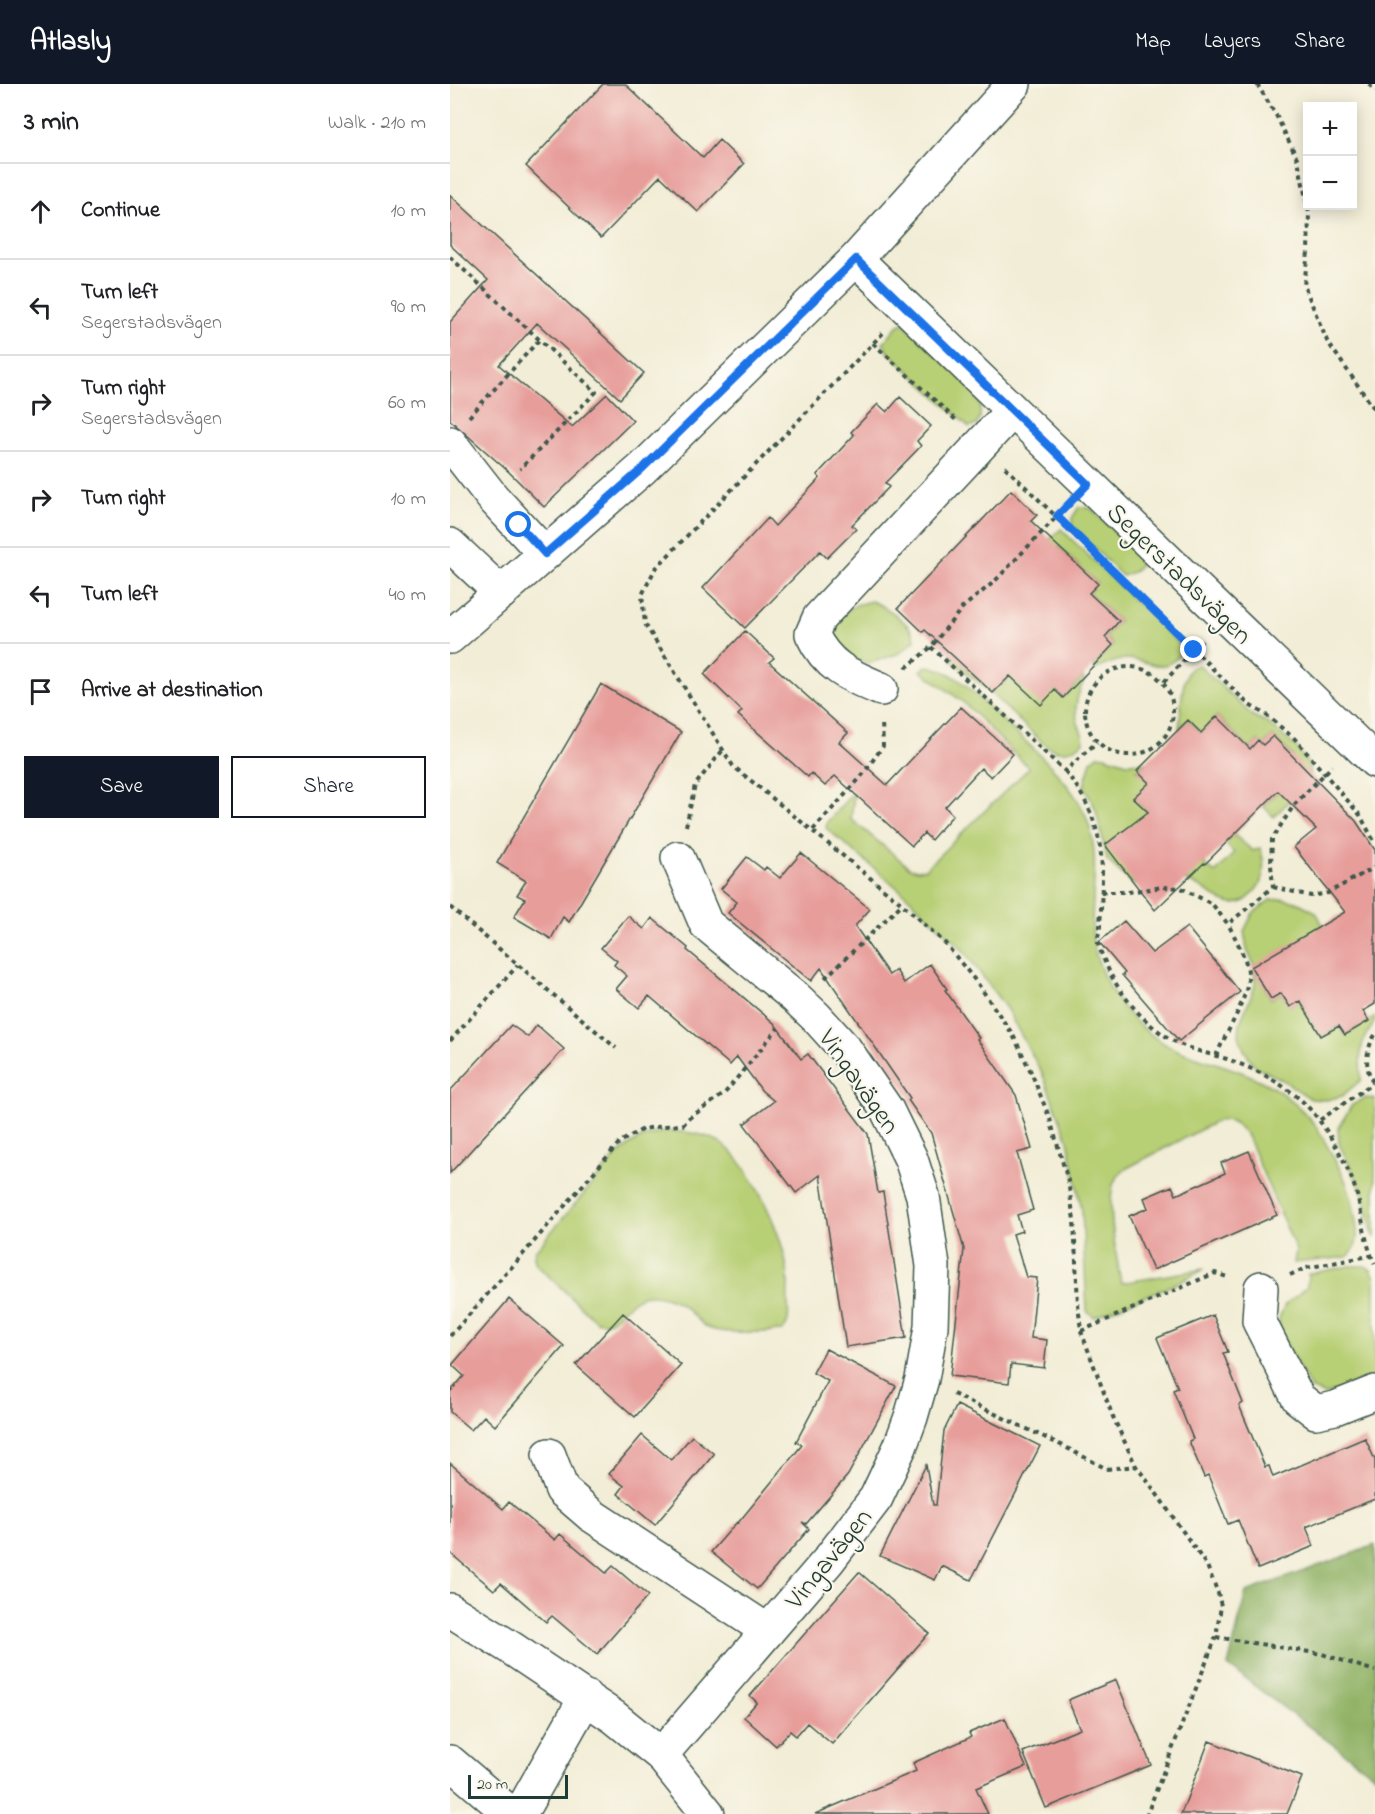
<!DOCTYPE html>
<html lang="en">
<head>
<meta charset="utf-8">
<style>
  body { margin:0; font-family:"Indie Flower",sans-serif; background:#f6f6f6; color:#202124 }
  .controls { position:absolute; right:18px; top:18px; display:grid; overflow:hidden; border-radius:0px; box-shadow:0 3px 15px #0003 }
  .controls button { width:54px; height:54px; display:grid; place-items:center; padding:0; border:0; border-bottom:2px solid #e0e0e0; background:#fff; color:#202124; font:30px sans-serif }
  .scale { position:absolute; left:18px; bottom:15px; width:100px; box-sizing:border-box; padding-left:6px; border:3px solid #1f3d34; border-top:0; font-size:16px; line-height:21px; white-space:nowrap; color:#1f3d34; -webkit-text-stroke:4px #fbf7ec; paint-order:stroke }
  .stop { position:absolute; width:18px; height:18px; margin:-14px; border:4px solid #1a73e8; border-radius:50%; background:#fff }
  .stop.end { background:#1a73e8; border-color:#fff; box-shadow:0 2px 6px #0008 }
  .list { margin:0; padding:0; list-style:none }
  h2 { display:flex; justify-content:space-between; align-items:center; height:78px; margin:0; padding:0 24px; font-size:26px }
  h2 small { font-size:20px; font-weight:400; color:#757577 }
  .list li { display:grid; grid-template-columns:39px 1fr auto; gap:18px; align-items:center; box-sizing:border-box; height:96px; padding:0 24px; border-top:2px solid #e0e0e0 }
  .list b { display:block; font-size:22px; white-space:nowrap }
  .list p { margin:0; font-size:20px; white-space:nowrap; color:#757577 }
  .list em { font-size:20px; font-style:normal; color:#757577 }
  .actions { display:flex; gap:12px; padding:18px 24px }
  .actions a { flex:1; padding:14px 0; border:2px solid #111827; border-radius:0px; text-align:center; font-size:21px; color:#111827 }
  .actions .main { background:#111827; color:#fff }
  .icon { flex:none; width:33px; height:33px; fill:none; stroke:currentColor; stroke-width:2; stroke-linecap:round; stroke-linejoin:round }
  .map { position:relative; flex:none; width:925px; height:1730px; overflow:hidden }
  header { display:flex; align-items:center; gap:36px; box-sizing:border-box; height:84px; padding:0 30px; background:#111827; color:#fff }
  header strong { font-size:28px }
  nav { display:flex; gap:33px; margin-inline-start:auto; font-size:21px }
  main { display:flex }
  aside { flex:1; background:#fff }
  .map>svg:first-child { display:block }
</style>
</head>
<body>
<header>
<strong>Atlasly</strong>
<nav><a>Map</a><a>Layers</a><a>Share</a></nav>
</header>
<main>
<aside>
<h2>3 min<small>Walk · 210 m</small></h2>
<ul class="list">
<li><svg class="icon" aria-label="ahead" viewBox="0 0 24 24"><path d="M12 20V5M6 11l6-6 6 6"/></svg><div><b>Continue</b></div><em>10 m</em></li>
<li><svg class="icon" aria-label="left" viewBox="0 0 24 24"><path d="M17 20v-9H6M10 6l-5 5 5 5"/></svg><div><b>Turn left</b><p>Segerstadsvägen</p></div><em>90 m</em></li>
<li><svg class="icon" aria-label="right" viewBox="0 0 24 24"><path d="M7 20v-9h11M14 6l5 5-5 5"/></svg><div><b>Turn right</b><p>Segerstadsvägen</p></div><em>60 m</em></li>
<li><svg class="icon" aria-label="right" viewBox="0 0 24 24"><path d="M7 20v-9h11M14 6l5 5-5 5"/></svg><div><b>Turn right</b></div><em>10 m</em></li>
<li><svg class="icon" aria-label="left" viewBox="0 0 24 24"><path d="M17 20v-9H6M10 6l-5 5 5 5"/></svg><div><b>Turn left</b></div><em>40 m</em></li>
<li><svg class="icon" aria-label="arrive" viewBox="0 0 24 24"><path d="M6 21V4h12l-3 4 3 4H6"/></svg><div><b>Arrive at destination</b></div></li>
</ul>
<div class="actions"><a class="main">Save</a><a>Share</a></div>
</aside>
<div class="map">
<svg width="925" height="1730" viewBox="0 0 925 1730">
  <rect width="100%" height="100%" fill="#fbf7ec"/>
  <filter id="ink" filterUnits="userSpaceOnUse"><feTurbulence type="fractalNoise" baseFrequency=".0167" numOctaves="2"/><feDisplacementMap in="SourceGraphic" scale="12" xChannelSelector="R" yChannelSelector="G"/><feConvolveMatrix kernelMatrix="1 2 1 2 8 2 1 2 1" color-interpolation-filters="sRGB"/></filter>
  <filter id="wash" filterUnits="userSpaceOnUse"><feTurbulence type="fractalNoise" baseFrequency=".008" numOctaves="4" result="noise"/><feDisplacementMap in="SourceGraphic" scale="24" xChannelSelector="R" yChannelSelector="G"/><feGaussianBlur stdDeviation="1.35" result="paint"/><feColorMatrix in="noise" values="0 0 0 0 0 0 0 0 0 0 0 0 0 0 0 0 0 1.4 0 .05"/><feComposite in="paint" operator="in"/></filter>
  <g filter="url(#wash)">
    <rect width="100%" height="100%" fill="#f2edd6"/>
    <!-- green -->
    <path fill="#b7cf74" stroke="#6b8654" stroke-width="1.5" d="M453,239L523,306L530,321V333L527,341L519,343L438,268L433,259L446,243Z
      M629,423L640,424L692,472C690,485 684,489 672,492L622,442V434Z
      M611,445L730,561L733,566C713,595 701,575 677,575C667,575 655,582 645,585L643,582L663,561L655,553L669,537L639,509L647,499L609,463L589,465Z
      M421,517C435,522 463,540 465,556L450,569L420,579L404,576L391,569L383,557V543L393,530L406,521Z
      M501,564L512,580L531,598L540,590L552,601L560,592L605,606L613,613L633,593L634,596C628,610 623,623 628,639C630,645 633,650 634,657C622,669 609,670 596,662L534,603L502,577Z
      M749,581L803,632L816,638L845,662L858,680L861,694L824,733L813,722L844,692L843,672L823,652L813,661L808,656L800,665L767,632L751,649L738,636L729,644C731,630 731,595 740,585C742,583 747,582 749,581Z
      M476,582C503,584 527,612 546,630C576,659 622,695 637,735C650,770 642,806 642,842C642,870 655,900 672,922C687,941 709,960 732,968C758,978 784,983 809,996C829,1005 851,1023 865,1041C870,1048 874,1057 879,1065C890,1085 901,1104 904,1127C907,1144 912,1161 897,1173L844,1179L846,1166L797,1052C789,1041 783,1035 769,1036L677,1084C672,1088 667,1092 664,1098C656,1120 667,1175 671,1199L754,1185L730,1198L644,1233L637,1227L632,1127L618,1056L592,989L556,924L513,866L457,812L376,744L377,738L401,711H404L401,735L460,784L467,786L475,785L579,684L513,618L471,587Z
      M648,671L655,672L677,679L696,678L687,686L699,699L684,714L709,740L765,789L784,769L775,759L784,751L803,767L810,764C815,779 816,795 805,807C781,839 761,803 734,796C718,792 700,798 684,801L657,776L646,726L634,702L641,677Z
      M833,815L847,818L866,828L873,841L807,891L821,915L831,909L840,922L850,917L871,952L889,942L895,951L925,933C925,942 920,944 916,951C909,966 910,980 911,996L892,1012L876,1016L861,1015L831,995L805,982L794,966L789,952L790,939L805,902L804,881L797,866L794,847L803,829L820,816Z
      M915,1014L925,1015V1153L922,1148L912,1107L889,1060L888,1044L902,1021Z
      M217,1047C235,1048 258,1049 274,1061C304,1086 336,1156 338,1195C339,1203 337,1210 338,1218C338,1230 341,1239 332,1247C315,1248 276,1250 261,1245C254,1243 249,1236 243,1231C232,1219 219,1212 202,1211C182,1210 174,1229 160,1237C155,1240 151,1238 146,1237L86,1180L84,1173L85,1167L165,1073C182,1058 194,1050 217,1047Z
      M900,1182H915L921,1186L925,1193V1296L874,1311L861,1305L829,1247V1234L835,1221L857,1203L858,1190Z"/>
    <!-- forest -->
    <path fill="#91b266" stroke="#58784d" stroke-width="1.5" d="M925,1461V1692L778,1582L796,1508Z"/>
    <g id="blocks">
      <!-- building -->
      <path fill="#e79e9b" d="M153,0H175L253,74L269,56L294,80L248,128L210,92L151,154L76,82Z
        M0,111L194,289L170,315L87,239L49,281L122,343L157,310L183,337L94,423L59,388L0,336V238L38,196L0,161Z
        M450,313L481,342L467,357L471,362L435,399L439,403L402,441L406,445L377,474L370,467L295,544L253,504L318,434L325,442L370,394L367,391L404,351L401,348L428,320L437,328Z
        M561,406L587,431L581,437L648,500L639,509L669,537L655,553L663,561L613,614L605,606L591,621L560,592L543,609L475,546L473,548L448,524Z
        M295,547L324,574L319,578L398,649L389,658L437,701L511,623L563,670L541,693L531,684L495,723L503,731L481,756L474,749L462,762L385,692L375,702L361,689L358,693L288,631L292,627L254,590Z
        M151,600L231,648L119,838L113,833L101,855L64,833L75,815L67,811L76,797L47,779Z
        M767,632L800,665L808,656L813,661L823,652L906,737L925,766V920L913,927L919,937L895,951L889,942L871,952L850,917L840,923L831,909L821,915L801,883L895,828L844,763L866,745L828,707L755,780L754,779L705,826L655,761L698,728L683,714L699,699L687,687L738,636L751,649Z
        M351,769L420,825L405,842L439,891L446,886L454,899L480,880L497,905L495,906L529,954L527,955L566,1011L582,1065L567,1069L583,1126L567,1131L572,1147L563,1150L576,1193L587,1194L581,1254L597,1256L594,1284L561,1280L559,1299L500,1292L514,1165L481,1049L458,1016L460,1014L371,884L361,897L278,829L287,818L271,805L297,773L314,786L316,783L330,794Z
        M178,832L194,845L202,834L238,864L237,866L324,939L351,975L358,970L418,1050L428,1109L433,1108L456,1254L396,1263L370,1091L346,1109L294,1040L324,1017L312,1007L287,973L280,981L199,912L189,924L166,905L177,892L164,881L167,877L151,864Z
        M674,837L702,869L737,843L790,908L729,957L672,891L675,889L649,858Z
        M61,941L78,953L87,941L114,965L0,1089V1007Z
        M799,1067L827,1131L703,1186L679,1132L698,1124L694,1114L722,1102L726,1111L775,1089L771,1079Z
        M59,1215L114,1262L45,1342L34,1332L21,1346L0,1328V1308L14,1292L2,1281Z
        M173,1229L231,1281L185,1333L126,1281Z
        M763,1231L778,1268L773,1269L793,1319L789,1321L815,1383L819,1382L823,1393L915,1354L925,1376V1415L856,1443L864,1462L808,1485L788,1436L778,1440L758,1391L754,1393L739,1357L743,1355L723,1306L728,1304L707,1254Z
        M376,1265L446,1302L398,1391L356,1440L352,1438L359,1445L307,1505L261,1468L287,1438L288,1439L352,1361L346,1358L378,1297L363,1289Z
        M507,1321L590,1362L521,1496L492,1482L485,1496L430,1472L476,1381L483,1421H486L494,1347Z
        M192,1351L221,1376L242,1352L264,1370L205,1441L168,1410L174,1402L159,1390Z
        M0,1379L53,1425L59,1418L105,1456L110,1450L156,1489L163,1482L198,1512L147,1570L102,1532L96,1538L51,1499L44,1506L0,1469Z
        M409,1488L479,1549L382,1660L357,1639L346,1652L340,1647L326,1662L294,1633L307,1618L300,1612Z
        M666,1596L701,1681L596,1724L573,1668L630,1645L618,1616Z
        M555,1634L576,1683L526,1704L538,1730H365L466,1687L463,1679L521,1653L519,1649Z
        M759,1657L852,1693L837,1730H731Z"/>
    </g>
  </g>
  <g filter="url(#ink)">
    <use href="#blocks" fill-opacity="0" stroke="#3f574c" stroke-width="1.5"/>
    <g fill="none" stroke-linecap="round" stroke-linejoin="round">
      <!-- minor casing -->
      <g stroke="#3f574c" stroke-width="36">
        <path id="minor" d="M406,175L925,677
          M0,359L43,414L95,470
          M0,461L51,509
          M0,553L193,384L406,175L564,0
          M431,605C400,592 377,583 362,550L369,534L562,327
          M811,1204L809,1237L848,1314L866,1328L885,1324L925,1308
          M99,1371L112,1406L141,1431L318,1547
          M0,1526L61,1564L164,1633L211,1671L258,1730
          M211,1671L378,1477L426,1414L450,1363L461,1333L472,1295L481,1243L483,1182L473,1112L461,1075L437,1026L395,965L367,934L345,913L256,840L228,774
          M0,1678L61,1730
          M70,1730L136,1613"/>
      </g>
      <!-- path -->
      <path stroke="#3f574c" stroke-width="4" stroke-dasharray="4.5 4.5" stroke-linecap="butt" d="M807,0L826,31L848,76L859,129L858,168L854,201L877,257L925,326
        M919,0L925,7
        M0,173L146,308L70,385
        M433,249L205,485L192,511L195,540L283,682L452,820L495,859L528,900L563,951L581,988L600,1035L618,1097L624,1136L628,1220L631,1247L663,1333L686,1382L702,1403L757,1482L768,1509L771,1522L766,1553L697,1730
        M423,259L508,338
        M19,333L89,256
        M555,383L744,566L799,621L815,630L845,655L910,731L925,759
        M481,563L615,687L647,658
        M635 627a44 44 0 1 1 88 0a44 44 0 1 1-88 0Z
        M456,584L481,563L512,524L544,498L615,424
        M714,598L752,557
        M615,687C641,719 652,750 652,792C652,808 651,825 650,842C650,847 647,854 648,859C651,870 657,883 662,893C675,916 695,939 717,953C735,965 757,969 777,975C803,984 831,998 852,1017C875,1038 901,1084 908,1115C913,1137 915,1159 925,1180
        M236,742L245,701L273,666
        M363,746L411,693L433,662L432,638
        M823,803L861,812L878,809L925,783
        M651,808H678L713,803L731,804L762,820L778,840L823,803L821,781L822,755L844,721L882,682
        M0,823L166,964
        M375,894L452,820
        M925,951C915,967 914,986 925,1001
        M0,957L68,881
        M766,972C775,950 801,911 798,888C797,876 784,851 778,840
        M870,1036L923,999
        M840,1191L856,1184L925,1171
        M631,1247L765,1189L780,1194
        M0,1252L68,1176L170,1058L193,1045L213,1042L233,1041L239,1034L274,1010L328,944
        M503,1310L613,1362L657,1385L686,1382
        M766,1553L872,1570L925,1587"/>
      <!-- minor -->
      <use href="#minor" stroke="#fff" stroke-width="33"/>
    </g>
  </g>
  <g fill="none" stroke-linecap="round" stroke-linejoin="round" filter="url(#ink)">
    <!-- route -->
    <path stroke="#1a73e8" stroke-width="8" d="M69,441L95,470L193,384L406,175L638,400L607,432L744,566"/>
  </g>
  <g text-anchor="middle" stroke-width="4.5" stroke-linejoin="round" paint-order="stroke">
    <!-- street labels -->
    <g font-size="27" fill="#1f3d34" stroke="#fbf7ec">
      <text transform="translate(730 489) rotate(44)" y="9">Segerstadsvägen</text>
      <text transform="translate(410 997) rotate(55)" y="9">Vingavägen</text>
      <text transform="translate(378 1474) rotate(-51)" y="9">Vingavägen</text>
    </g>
  </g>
</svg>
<div class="controls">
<button>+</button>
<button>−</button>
</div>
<div class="scale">20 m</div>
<div class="stop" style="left:69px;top:441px"></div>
<div class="stop end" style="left:744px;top:566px"></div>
</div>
</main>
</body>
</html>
